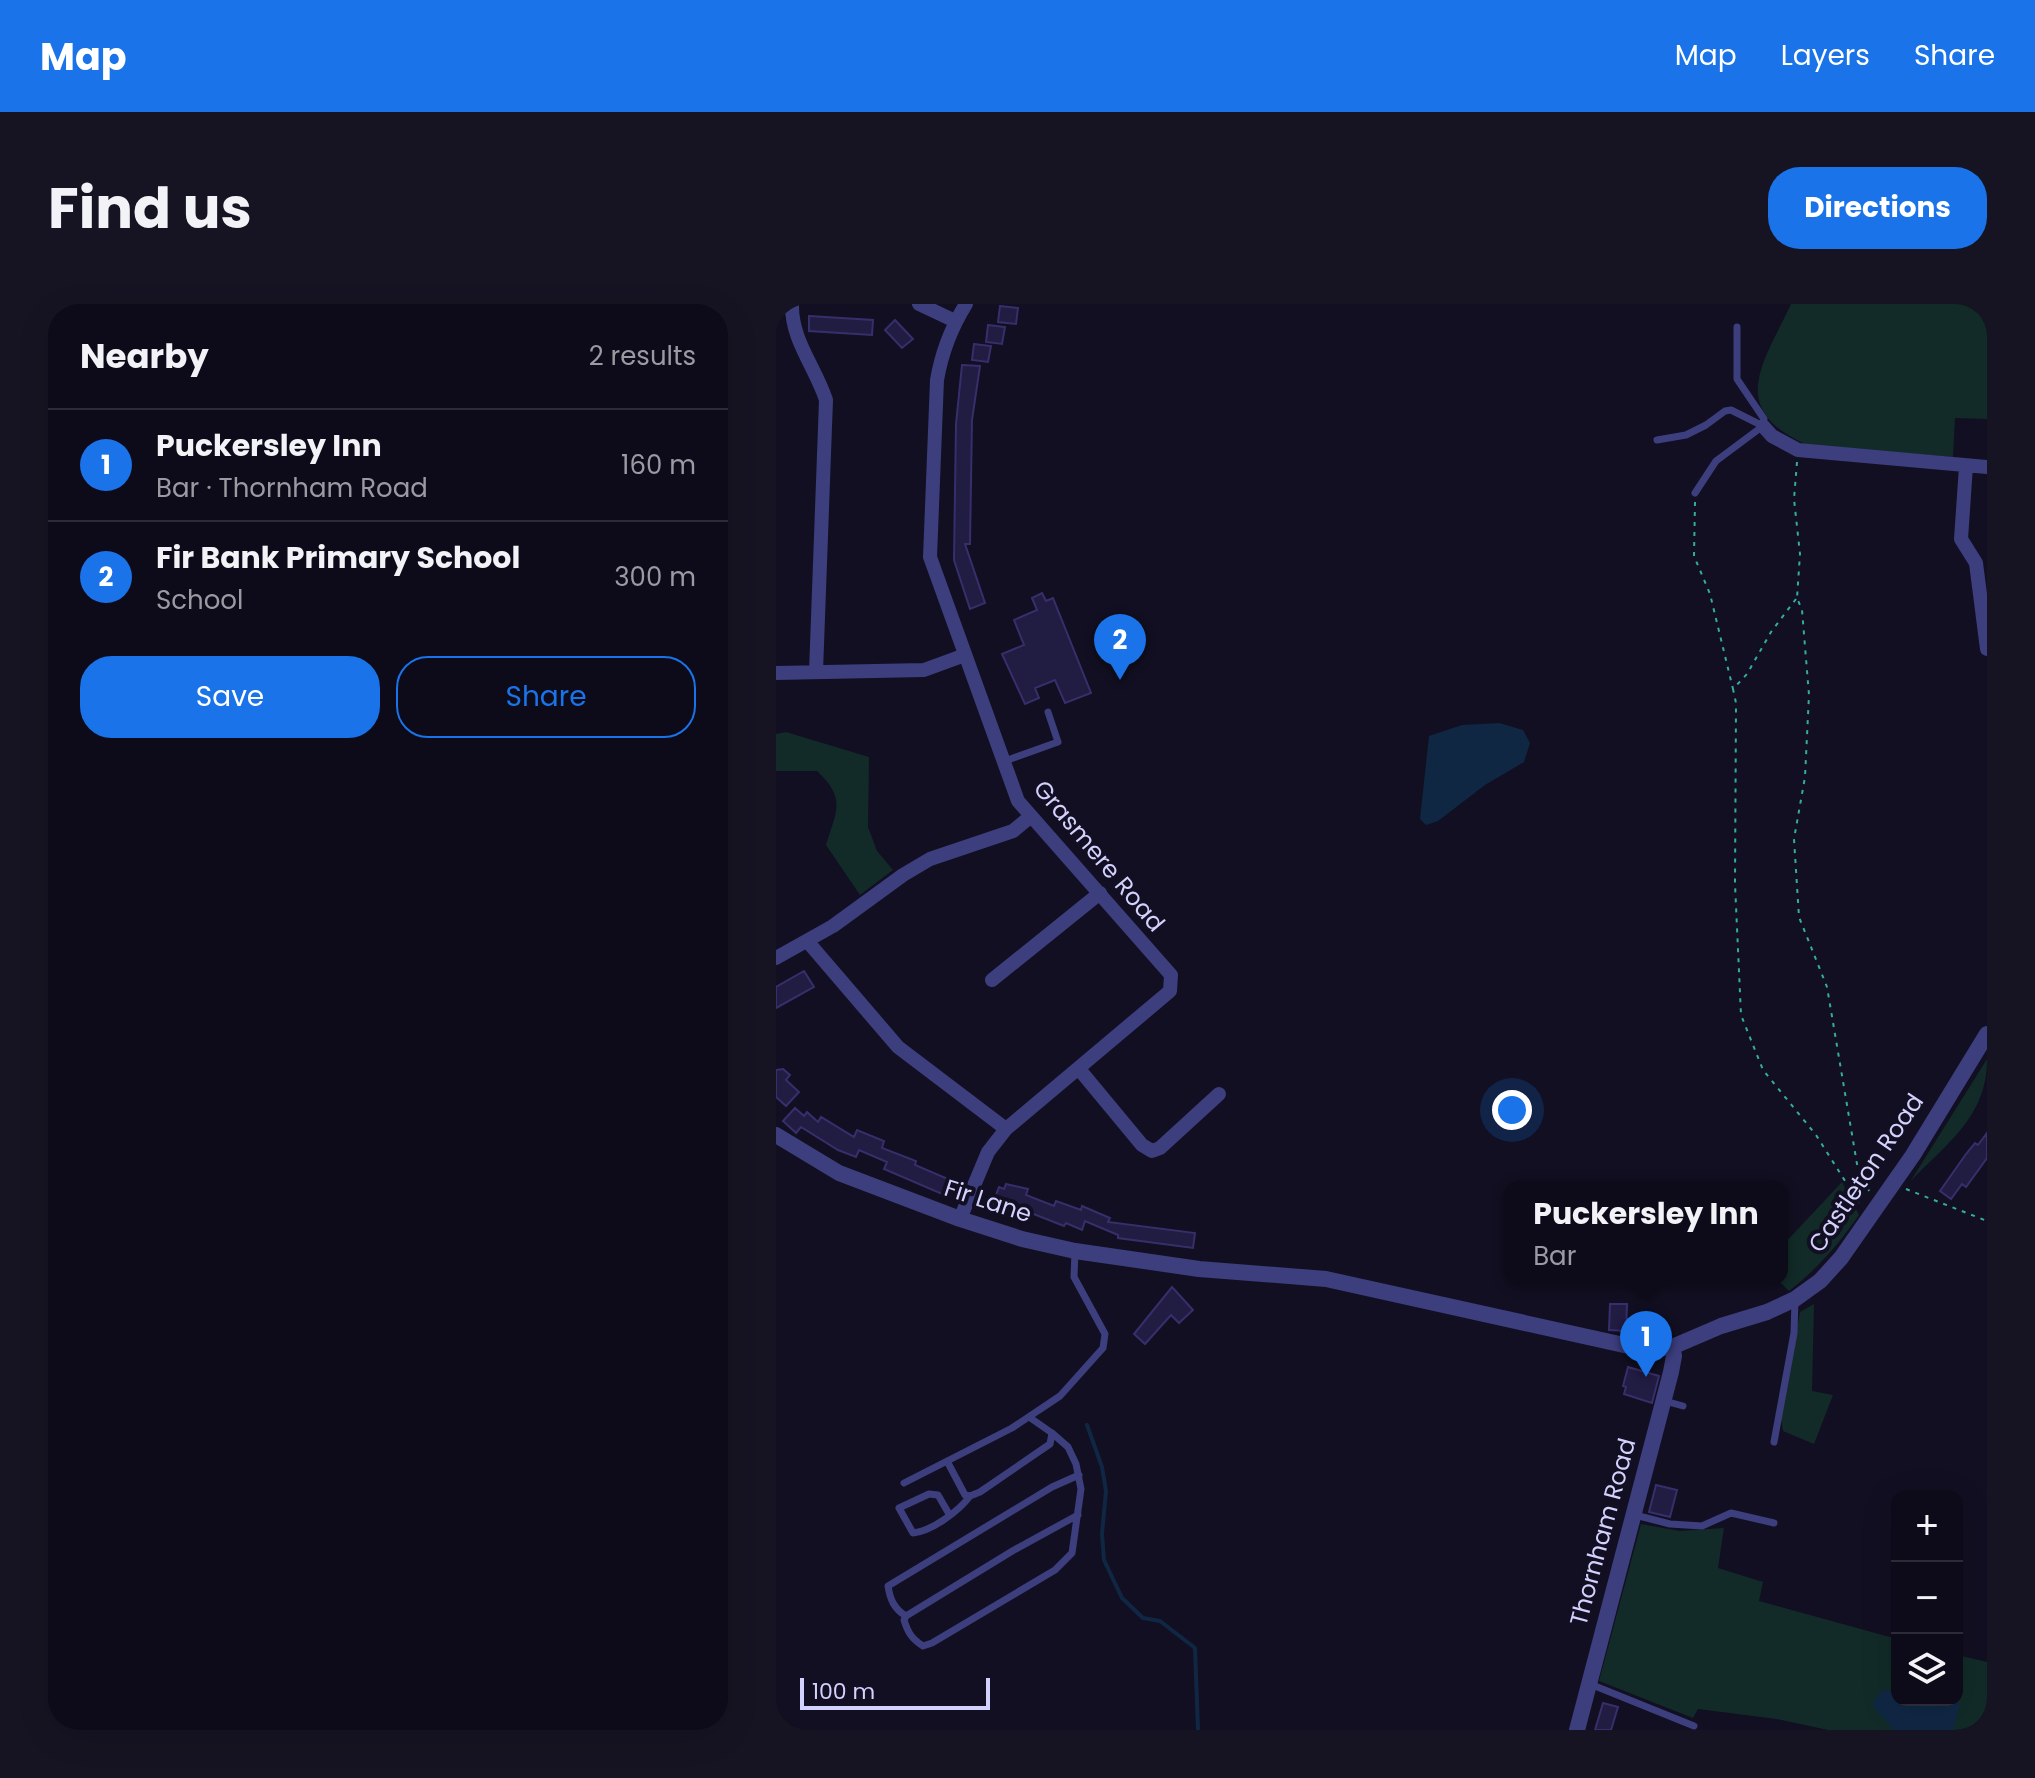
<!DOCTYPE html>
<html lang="en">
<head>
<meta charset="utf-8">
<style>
  body { margin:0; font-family:Poppins,sans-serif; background:#161422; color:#f1f3f6 }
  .controls { position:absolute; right:24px; bottom:24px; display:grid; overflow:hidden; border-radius:16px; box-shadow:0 8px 32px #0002 }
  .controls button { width:72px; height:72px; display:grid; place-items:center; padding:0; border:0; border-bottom:2px solid #2d2b38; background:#0d0b19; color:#f1f3f6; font:40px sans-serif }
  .scale { position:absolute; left:24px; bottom:20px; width:190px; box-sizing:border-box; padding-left:8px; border:4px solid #d3d1fd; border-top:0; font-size:22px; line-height:28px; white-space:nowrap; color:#d3d1fd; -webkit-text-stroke:6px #110f21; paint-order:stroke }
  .you { position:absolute; left:736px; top:806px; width:28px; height:28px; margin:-20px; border:6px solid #fff; border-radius:50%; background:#1a73e8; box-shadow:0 0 0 12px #1a73e833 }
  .badge { display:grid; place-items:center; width:52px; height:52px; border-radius:50%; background:#1a73e8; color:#fff; font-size:26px; font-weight:700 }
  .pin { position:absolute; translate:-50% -66px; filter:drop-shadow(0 2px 4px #0008) }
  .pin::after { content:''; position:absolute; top:42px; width:28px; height:24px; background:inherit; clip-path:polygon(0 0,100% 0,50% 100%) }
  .popup { position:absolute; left:728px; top:877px; width:284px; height:104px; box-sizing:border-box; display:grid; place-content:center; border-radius:16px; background:#0d0b19; filter:drop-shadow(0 2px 6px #0005); font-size:26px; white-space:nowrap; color:#9a9ba2 }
  .popup b { font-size:30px; color:#f1f3f6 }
  .popup::after { content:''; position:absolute; left:50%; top:100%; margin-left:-16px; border:16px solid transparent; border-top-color:#0d0b19 }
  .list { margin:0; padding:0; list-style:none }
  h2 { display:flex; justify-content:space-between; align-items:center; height:104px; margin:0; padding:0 32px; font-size:34px }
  h2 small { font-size:26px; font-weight:400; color:#9a9ba2 }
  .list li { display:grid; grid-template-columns:52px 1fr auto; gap:24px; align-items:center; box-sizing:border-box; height:112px; padding:0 32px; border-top:2px solid #2d2b38 }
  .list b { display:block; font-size:30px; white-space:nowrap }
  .list p { margin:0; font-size:26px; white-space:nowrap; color:#9a9ba2 }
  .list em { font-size:26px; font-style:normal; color:#9a9ba2 }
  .actions { display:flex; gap:16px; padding:24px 32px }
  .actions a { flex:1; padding:18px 0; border:2px solid #1a73e8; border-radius:32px; text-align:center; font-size:28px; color:#1a73e8 }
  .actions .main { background:#1a73e8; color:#fff }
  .icon { flex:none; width:44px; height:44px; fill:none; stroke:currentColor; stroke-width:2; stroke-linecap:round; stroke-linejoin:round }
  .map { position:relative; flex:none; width:1211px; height:1426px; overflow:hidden; border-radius:32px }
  header { display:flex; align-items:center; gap:48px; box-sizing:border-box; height:112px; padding:0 40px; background:#1a73e8; color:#fff }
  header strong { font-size:38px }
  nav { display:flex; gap:44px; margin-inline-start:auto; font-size:28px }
  .intro { display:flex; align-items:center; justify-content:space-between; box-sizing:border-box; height:192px; padding:0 48px }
  h1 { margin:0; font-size:56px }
  .button { padding:20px 36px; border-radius:32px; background:#1a73e8; color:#fff; font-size:28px; font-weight:700 }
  main { display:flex; gap:48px; padding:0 48px }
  aside { flex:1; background:#0d0b19; border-radius:32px; box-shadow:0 8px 32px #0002 }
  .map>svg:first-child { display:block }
</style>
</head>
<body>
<header>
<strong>Map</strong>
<nav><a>Map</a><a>Layers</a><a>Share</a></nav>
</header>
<div class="intro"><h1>Find us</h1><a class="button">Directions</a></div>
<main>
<aside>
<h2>Nearby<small>2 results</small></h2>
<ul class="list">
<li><span class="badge">1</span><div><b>Puckersley Inn</b><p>Bar · Thornham Road</p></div><em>160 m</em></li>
<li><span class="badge">2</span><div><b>Fir Bank Primary School</b><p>School</p></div><em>300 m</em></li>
</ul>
<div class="actions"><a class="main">Save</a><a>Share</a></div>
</aside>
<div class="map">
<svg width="1211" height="1426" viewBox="0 0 1211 1426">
  <rect width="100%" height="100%" fill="#110f21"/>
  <!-- green -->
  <path fill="#122b28" d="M1015,0H1211V115L1179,114L1177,153L1031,141C950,105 987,60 1015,0Z
    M10,428L93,453L92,523L101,547L117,566L84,591L50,541C60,507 71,495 41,467H0V430Z
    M1211,755C1211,813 1172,838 1134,878Z
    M1066,878L1083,911C1063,940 1041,965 1013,987L1001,975H1006V942Z
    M1038,1000L1036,1087L1057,1091L1038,1140L1007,1127L1005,1114L1024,1008Z
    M865,1220L904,1227L948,1224L942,1264L987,1278L983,1297L1121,1335V1396H1181V1351L1211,1358V1426H1052L1001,1415L922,1405L917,1414L823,1377Z"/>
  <!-- water -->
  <path fill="#102744" d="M723,419L747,426L754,439L748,458L709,481L662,517L650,521L644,515L653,432L686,421Z
    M1106,1386L1121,1387V1396H1179L1184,1400L1177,1426H1118L1096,1401Z"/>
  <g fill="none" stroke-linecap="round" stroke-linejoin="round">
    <!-- stream -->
    <path stroke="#102744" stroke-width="4" d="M311,1121L326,1163L330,1187L326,1230L328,1256L346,1294L367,1314L384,1317L419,1344L422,1426"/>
  </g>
  <!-- building -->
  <path fill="#211c41" stroke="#372f6c" stroke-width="2" d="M224,2L242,4L240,20L222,18Z
    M33,12L97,16L96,31L33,27Z
    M119,16L137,35L126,44L109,26Z
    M212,21L229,23L226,40L210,38Z
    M198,40L215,42L212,58L196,56Z
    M186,61L204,62L196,116L194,240H189L209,299L194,305L178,256L180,120Z
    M266,289L270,297L277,294L315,389L289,399L279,376L259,384L263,394L249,400L226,350L248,341L238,316L261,306L256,294Z
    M28,667L38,683L0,704V683Z
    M7,765L14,771L10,776L23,788L10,802L0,793V766Z
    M19,804L28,812L31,808L42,818L45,813L78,833L81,826L108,837L106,844L140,857L139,861L179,878L173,893L108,865L111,858L83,846L80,853L62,846L25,823L20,829L7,817Z
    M1211,829V854L1190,883L1186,880L1175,895L1164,887L1190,850L1199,839L1202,841Z
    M230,880L252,885L250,891L278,902L280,897L305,906L306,902L334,914L332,918L419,929L417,944L342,934V931L309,917L306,926L290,919L288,922L227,898L223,908L215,904L223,883L228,885Z
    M396,983L417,1006L403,1019L395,1011L369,1040L358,1030Z
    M834,1000H851L850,1027L833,1026Z
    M852,1063L883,1072L876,1099L848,1090L850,1083L847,1082Z
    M880,1181L901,1186L894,1213L873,1208Z
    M827,1399L842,1403L835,1426H819Z"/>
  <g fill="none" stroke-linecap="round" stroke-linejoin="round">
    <!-- path -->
    <path stroke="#35ad9e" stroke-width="2" stroke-dasharray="4 6" stroke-linecap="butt" d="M1021,158L1018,195L1024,250L1021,294L1026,306L1033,391L1029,473L1018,535L1023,613L1051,683L1081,860L1093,887
      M919,198L918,252L934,290L957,385
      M1020,295L995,328L971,370L957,385L960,399L959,580L965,711L987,766L1040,831L1083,899
      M1130,885L1211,917"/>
    <!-- service -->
    <path stroke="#3c3e7e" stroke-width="7" d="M961,23V75L988,115L987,122
      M881,136L910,131L930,121L949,107L955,106L987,122
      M919,189L940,157L987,122
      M229,457L282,438L272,408
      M889,1097L907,1102
      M276,1129L292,1143L300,1160L305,1185L296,1249L279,1266L156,1339L147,1342C136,1335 132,1329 128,1316L130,1312C118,1305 114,1295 112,1282L276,1183L303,1171
      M998,1138L1018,1029L1019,997
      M171,1157L189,1191L194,1192L204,1188L274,1140L276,1129L253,1113
      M128,1179L236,1124L284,1092L327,1044L329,1030L298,973L299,947
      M173,1210L162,1191L153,1190L123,1204L137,1229C156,1227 183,1207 194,1192
      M859,1211L894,1220L926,1222L955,1209L998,1219
      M130,1312L238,1246L302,1211
      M814,1380L918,1422"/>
    <!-- minor -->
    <path stroke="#3c3e7e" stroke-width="14" d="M16,0C15,36 39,62 50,96L40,368
      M143,0L179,17
      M987,122L996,132L1022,146L1211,163
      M1190,162L1185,235L1200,259L1211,345
      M0,369L148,366L189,351
      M32,638L122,743L230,825
      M0,654L57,622L127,571L154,555L237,527L255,512
      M216,676L324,589
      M303,765L366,841L376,847L384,844L443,790
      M184,915L212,848L230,825L394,687L395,671L242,497L154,253L161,76C166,47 175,24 190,0"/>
    <!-- tertiary -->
    <path stroke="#3c3e7e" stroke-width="16" d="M0,831L63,869L184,915L246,935L299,947L423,965L550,975L866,1045L896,1043L945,1022L991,1008L1019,995L1044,977L1065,954L1137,851L1211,730
      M801,1426L895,1068L898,1052L896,1043"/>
  </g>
  <g text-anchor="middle" stroke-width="8" stroke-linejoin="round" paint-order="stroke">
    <!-- street labels -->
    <g font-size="24" fill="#d3d1fd" stroke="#110f21">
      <text transform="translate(323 552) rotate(50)" y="8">Grasmere Road</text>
      <text transform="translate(1090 869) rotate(-56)" y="8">Castleton Road</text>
      <text transform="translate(212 897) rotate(18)" y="8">Fir Lane</text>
      <text transform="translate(827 1228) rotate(-75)" y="8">Thornham Road</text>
    </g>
  </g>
</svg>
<div class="controls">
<button>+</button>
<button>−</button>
<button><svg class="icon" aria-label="layers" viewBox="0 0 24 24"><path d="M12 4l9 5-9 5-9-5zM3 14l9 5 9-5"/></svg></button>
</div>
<div class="scale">100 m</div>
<div class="you"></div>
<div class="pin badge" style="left:870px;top:1073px">1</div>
<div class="popup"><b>Puckersley Inn</b>Bar</div>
<div class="pin badge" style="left:344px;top:376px">2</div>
</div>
</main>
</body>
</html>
